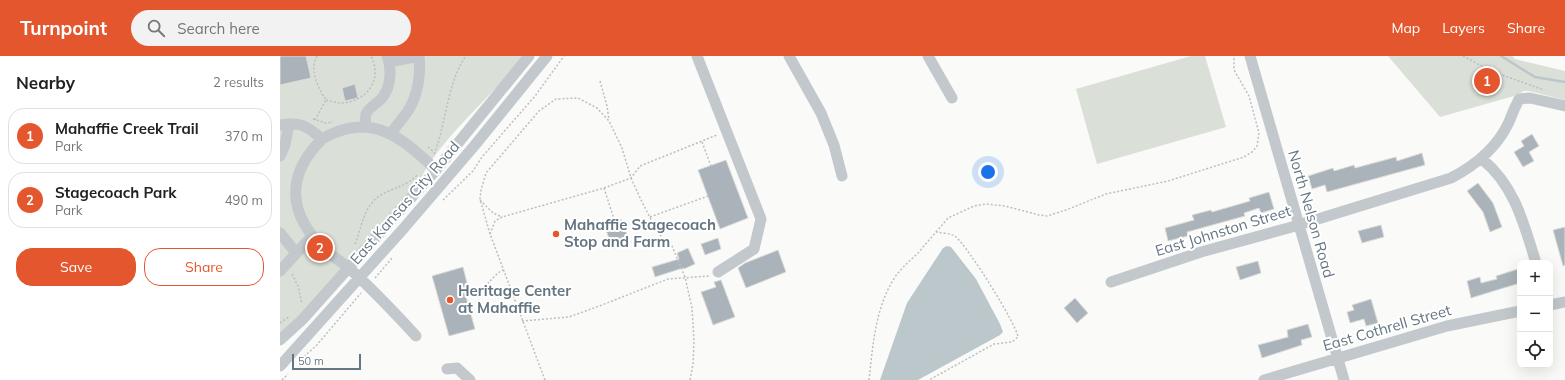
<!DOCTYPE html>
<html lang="en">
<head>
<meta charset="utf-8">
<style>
  body { margin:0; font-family:Mulish,sans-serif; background:#f2f2f2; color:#222 }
  .controls { position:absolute; right:12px; bottom:12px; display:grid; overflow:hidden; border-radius:8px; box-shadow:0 4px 16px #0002 }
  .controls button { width:36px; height:36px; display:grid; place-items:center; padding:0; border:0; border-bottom:1px solid #e0e0e0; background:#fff; color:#222; font:20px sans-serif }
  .scale { position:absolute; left:12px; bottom:10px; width:69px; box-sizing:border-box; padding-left:4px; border:2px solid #657683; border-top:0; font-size:11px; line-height:14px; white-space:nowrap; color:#657683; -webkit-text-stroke:3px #fff; paint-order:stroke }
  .you { position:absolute; left:708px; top:116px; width:14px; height:14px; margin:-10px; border:3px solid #fff; border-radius:50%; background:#1a73e8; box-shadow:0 0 0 6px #1a73e833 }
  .badge { display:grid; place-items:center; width:26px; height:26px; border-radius:50%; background:#e4572e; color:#fff; font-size:13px; font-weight:700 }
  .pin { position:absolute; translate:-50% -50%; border:2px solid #fff; box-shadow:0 1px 4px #0006 }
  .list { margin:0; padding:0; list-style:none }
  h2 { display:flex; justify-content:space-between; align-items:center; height:52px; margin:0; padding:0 16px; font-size:17px }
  h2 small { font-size:13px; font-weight:400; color:#767676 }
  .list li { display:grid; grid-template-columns:26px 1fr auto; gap:12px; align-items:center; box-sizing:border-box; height:56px; margin:0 8px 8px; padding:0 8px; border:1px solid #e0e0e0; border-radius:16px }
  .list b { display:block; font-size:15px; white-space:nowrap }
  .list p { margin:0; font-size:13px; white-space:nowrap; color:#767676 }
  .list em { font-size:13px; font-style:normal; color:#767676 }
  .actions { display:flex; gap:8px; padding:12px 16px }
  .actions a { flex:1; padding:9px 0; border:1px solid #e4572e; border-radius:16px; text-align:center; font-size:14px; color:#e4572e }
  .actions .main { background:#e4572e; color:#fff }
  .icon { flex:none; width:22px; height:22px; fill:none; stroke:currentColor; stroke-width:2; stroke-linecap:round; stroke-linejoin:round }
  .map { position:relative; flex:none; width:1285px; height:324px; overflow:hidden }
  header { display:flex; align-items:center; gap:24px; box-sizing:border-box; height:56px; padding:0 20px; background:#e4572e; color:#fff }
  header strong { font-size:19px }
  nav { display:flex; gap:22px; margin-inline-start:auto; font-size:14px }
  .search { width:280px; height:36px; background:#f2f2f2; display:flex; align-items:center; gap:10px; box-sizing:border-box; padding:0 14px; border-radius:22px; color:#767676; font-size:15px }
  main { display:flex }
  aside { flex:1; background:#fff }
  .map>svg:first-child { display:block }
</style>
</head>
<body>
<header>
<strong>Turnpoint</strong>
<div class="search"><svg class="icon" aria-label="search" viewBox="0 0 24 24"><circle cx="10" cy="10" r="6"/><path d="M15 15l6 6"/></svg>Search here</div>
<nav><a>Map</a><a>Layers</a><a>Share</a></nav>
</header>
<main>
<aside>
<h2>Nearby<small>2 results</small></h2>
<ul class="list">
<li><span class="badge">1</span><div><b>Mahaffie Creek Trail</b><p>Park</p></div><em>370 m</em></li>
<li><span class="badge">2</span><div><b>Stagecoach Park</b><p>Park</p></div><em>490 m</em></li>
</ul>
<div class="actions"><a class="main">Save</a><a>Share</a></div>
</aside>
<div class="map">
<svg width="1285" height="324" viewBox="0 0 1285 324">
  <rect width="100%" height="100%" fill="#fafaf8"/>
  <!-- green -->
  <path fill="#dadfd7" d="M0,0H244C215,36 178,67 151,105C146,111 143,119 139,126L23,257L0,277Z
    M911,0H925L946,71L817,108L796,33Z
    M1108,0H1232L1235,3L1285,15V44L1249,35H1244L1234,40L1160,61Z"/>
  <!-- water -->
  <path fill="#bbc7cb" d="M667,190L671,191L696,223L720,268L723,276L720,279L638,324H600L627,247L663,192Z"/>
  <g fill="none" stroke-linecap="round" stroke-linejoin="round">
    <!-- stream -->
    <path stroke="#bbc7cb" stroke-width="2.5" d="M1221,0L1255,21L1285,26"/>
  </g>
  <!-- building -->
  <path fill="#aab3b9" stroke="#dcdcda" d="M0,0H26L31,22L0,29Z
    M75,28L78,42L65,45L62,32Z
    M1252,78L1259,90L1249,96L1254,105L1243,111L1234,96L1244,90L1241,85Z
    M1142,97L1145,109L1047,136L1045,129L1032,133L1028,120L1053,112L1054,115L1074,109L1075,112L1116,101L1117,105Z
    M446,104L468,162L440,173L418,114Z
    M1198,127L1213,147L1222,171L1210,176L1203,156L1187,135Z
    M989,136L994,153L981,157L979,152L964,157L965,160L907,176L908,180L888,185L885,172L914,164L912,159L931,154L932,156L970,145L969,142Z
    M341,163L350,187L333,193L324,169Z
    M1101,169L1104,181L1082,187L1078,175Z
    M1285,171V209L1283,210L1273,174Z
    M438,182L441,193L425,199L421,188Z
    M408,192L415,208L404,213L403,212L375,221L372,211L399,203L397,197Z
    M498,194L506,216L466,232L458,212L465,207Z
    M978,205L981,217L960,224L956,211Z
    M183,211L189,235L185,237L195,273L169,280L152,220Z
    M1238,213L1240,218V227L1191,242L1187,225L1200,221L1201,227L1217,223L1216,220Z
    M441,224L455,261L433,269L421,236L436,231L434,226Z
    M795,242L808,257L797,267L784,252Z
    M1091,243L1098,267L1086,270L1084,263L1070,267L1067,256L1074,254L1072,249Z
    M1028,268L1032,281L1021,284L1022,289L982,302L978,289L1008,281L1007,274Z"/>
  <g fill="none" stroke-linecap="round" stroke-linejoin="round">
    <!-- path -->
    <path stroke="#bbbfc2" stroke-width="1.5" stroke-dasharray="2 2" stroke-linecap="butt" d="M1183,0L1211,15L1264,34
      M320,25L327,50L329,64
      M46,44C51,45 57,47 62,47C87,45 103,24 91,0
      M33,63L46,67L53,66
      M35,64L46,44C38,32 29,14 37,0
      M422,86L431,110
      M148,91L154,96
      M154,98C167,66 166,29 186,0
      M324,132L335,166
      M163,144L193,115L202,101L255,40L284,0
      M200,144L213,157L222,161
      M370,161L428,140
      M656,176L668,162L694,150L706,148L725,150L759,159L767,160L786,154L826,138L888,125L964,101L972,96L977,90L979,77L969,40L954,14V0
      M210,178L215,165L222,161L324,132L351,122L360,110L437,79
      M75,188C82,171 83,150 101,139C114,131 126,131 137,119
      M12,218L18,230L22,248
      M95,222L113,201
      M179,242C188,239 199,236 206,229C213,223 214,219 223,214
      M242,265L289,261L322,249L388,223L429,220
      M0,267L10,260
      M21,303L36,290L81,237
      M2,324L8,318
      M265,324L210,178L200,143L201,134L206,117L259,55L276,43L298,42L317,52L329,65L342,92L351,122L362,146L378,177L392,190L405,221L412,252L414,285L413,308L410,324
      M589,324C593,289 595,252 615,221C621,212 630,205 638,197C644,190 650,183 656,176C662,177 671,177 676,181C688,191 737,269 738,281L732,286L714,288L649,324"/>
    <!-- minor -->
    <path stroke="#c3c8cc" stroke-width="11" d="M417,0L481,163L474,193L438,216
      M509,0L541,57L554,89L562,120
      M648,0L672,42
      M970,0L1064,324
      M109,6L139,0
      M0,69C21,66 26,69 42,83C90,55 121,80 156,114
      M85,71C86,67 85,62 86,58C89,51 97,48 102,42C111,31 112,13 107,0
      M111,78C116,70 122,63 128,55C138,39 141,18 139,0
      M42,83C4,121 9,159 45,194C53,201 62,206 70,213C93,234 115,257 136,280
      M0,100L5,89L9,68
      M1202,103C1235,130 1244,168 1256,207
      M0,177L16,197
      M0,215L32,180
      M831,226L921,196L1012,171L1171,122C1196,109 1217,92 1229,66C1232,58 1235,51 1239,43L1250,42L1285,50
      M1270,249L1285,246
      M0,284L22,264L156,114L249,0
      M0,310L124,172L195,89L267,0
      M167,313L177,312L190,324
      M984,324L1167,270L1240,255"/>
  </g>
  <!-- markers -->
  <g fill="#e4572e" stroke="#fff" stroke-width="1.5">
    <circle cx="276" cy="178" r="4"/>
    <circle cx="170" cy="244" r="4"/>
  </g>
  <g text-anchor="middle" stroke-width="4" stroke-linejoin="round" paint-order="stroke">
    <!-- street labels -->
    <g font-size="15" fill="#657683" stroke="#fff">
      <text transform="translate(125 147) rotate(-49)" y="5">East Kansas City Road</text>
      <text transform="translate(1031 158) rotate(74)" y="5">North Nelson Road</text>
      <text transform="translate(943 175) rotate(-17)" y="5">East Johnston Street</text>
      <text transform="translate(1107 272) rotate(-16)" y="5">East Cothrell Street</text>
    </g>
    <!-- poi labels -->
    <g font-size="15" font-weight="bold" fill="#657683" stroke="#fff" text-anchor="start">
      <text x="284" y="174">Mahaffie Stagecoach<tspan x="284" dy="17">Stop and Farm</tspan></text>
      <text x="178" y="240">Heritage Center<tspan x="178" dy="17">at Mahaffie</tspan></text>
    </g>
  </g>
</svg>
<div class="controls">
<button>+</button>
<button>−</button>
<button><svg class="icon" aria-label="locate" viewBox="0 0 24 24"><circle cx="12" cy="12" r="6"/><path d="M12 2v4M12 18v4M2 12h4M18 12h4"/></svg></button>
</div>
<div class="scale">50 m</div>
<div class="you"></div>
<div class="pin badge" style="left:1207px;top:25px">1</div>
<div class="pin badge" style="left:40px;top:192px">2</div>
</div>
</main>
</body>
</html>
